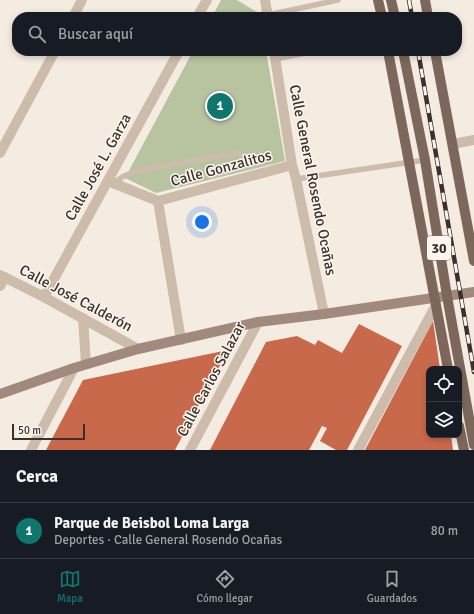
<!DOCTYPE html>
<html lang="es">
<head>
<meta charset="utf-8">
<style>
  body { margin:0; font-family:Signika,sans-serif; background:#242831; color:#f1f3f6 }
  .controls { position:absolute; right:12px; bottom:12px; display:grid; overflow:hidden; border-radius:8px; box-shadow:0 2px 6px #0003 }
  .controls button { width:36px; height:36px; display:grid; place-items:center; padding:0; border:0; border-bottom:1px solid #363941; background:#171b24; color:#f1f3f6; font:20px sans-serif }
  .scale { position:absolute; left:12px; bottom:10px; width:73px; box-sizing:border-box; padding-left:4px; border:2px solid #3b302b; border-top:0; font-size:11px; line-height:14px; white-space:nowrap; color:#3b302b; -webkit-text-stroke:3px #fbf5ee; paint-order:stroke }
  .you { position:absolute; left:202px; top:222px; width:14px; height:14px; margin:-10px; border:3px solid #fff; border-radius:50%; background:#1a73e8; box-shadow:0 0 0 6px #1a73e833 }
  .badge { display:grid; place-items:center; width:26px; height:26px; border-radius:50%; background:#0f766e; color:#fff; font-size:13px; font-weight:700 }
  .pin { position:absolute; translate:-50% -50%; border:2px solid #fff; box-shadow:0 1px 4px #0006 }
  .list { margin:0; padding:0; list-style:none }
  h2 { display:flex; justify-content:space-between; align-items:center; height:52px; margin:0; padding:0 16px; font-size:17px }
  h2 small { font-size:13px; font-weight:400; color:#9ea1a6 }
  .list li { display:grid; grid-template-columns:26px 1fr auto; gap:12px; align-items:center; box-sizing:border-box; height:56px; padding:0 16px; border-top:1px solid #363941 }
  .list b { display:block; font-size:15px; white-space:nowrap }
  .list p { margin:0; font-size:13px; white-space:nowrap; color:#9ea1a6 }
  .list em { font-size:13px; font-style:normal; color:#9ea1a6 }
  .icon { flex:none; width:22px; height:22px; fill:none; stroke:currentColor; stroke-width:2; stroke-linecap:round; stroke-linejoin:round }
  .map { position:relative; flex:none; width:474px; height:450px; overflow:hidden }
  .search { position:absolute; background:#171b24; box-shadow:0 2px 6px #0003; left:12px; right:12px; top:12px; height:44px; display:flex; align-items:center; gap:10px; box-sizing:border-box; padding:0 14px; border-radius:16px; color:#9ea1a6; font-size:15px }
  .sheet { height:108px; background:#171b24 }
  nav { display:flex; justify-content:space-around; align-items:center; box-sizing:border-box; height:56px; border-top:1px solid #363941; background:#171b24; font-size:11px; color:#9ea1a6 }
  nav a { display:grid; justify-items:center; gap:2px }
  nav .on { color:#0f766e }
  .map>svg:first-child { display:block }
</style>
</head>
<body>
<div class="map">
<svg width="474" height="450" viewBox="0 0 474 450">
  <rect width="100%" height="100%" fill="#f4ebe1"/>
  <!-- green -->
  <path fill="#b8c4a0" d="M221,0H237L257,12L259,17H212Z
    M193,51H266L285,161L156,193L125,178Z"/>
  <!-- building -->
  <path fill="#c8694b" d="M433,321L440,369H429V435H451L453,450H365Z
    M359,324L402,346L347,450H336L320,441L327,428L322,426L309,450H210L266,342L297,336L315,345L318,340L342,353Z
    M228,350L175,450H46L83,380Z"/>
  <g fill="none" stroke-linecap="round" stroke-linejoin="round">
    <!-- service -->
    <path stroke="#cdbbac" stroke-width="5.5" d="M268,15L338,0
      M275,59L316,51
      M296,179L425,160
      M113,183L124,176L140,170L240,153"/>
    <!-- minor -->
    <path stroke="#cdbbac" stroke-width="10" d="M265,0L268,17
      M73,17L82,0
      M197,17L207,0
      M274,51L292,165L296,179L324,314
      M453,144L474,140
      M0,153L55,51
      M108,181L158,201
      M158,201L181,340
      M158,201L292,165
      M0,275L44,297L138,349
      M0,286L5,277
      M44,297L179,51
      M83,318L86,364
      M31,450L74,368"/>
    <!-- tertiary -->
    <path stroke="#cdbbac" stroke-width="10" d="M190,450L258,322
      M358,450L436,305"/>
    <!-- secondary -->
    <path stroke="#a18a7d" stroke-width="10" d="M0,394L74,368L138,349L258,322L324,314L474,292"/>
    <!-- primary -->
    <path stroke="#7d675c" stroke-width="10" d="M378,0L382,17
      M391,0L395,17
      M425,0L428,17
      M388,51L448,369
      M403,51L425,160L447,296L474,445
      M435,51L474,261
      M459,426L464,450"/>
    <!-- rail casing -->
    <g stroke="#3b302b" stroke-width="4.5">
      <path id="rail" d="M409,0L412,17
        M418,51L474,372"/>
    </g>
    <!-- rail -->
    <use href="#rail" stroke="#fbf5ee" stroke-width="3" stroke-dasharray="9" stroke-linecap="butt"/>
  </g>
  <g text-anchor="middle" stroke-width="3" stroke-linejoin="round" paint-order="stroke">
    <!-- shield labels -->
    <rect fill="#fbf5ee" stroke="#756b66" stroke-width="1" x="427" y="236" width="24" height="24" rx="3"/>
    <g font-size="14" font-weight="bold" fill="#3b302b">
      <text x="439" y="253">30</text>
    </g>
    <!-- street labels -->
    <g font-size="15" fill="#3b302b" stroke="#fbf5ee">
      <text transform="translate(98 167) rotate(-61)" y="5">Calle José L. Garza</text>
      <text transform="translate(221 168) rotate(-15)" y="5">Calle Gonzalitos</text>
      <text transform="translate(313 180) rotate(79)" y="5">Calle General Rosendo Ocañas</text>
      <text transform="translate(76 298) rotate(28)" y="5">Calle José Calderón</text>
      <text transform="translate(211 379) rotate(-62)" y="5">Calle Carlos Salazar</text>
    </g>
  </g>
</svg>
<div class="controls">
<button><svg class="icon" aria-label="locate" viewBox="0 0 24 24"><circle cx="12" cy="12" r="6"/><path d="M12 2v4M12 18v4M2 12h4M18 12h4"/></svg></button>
<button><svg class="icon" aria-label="layers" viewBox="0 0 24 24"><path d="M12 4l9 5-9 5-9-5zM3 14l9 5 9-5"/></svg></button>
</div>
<div class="scale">50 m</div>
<div class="you"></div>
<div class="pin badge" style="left:220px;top:106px">1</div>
<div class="search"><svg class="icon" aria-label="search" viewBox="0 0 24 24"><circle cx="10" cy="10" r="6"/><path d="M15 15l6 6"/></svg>Buscar aquí</div>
</div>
<section class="sheet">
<h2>Cerca<small></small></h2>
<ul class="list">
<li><span class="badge">1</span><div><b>Parque de Beisbol Loma Larga</b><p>Deportes · Calle General Rosendo Ocañas</p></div><em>80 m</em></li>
</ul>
</section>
<nav>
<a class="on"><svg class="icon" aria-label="map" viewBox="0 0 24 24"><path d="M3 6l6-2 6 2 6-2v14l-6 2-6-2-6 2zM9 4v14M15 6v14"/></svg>Mapa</a>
<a><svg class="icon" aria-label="directions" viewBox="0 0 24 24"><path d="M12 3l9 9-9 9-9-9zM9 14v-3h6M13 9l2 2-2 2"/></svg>Cómo llegar</a>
<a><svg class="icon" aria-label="saved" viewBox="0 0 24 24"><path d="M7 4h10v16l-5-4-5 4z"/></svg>Guardados</a>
</nav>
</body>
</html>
